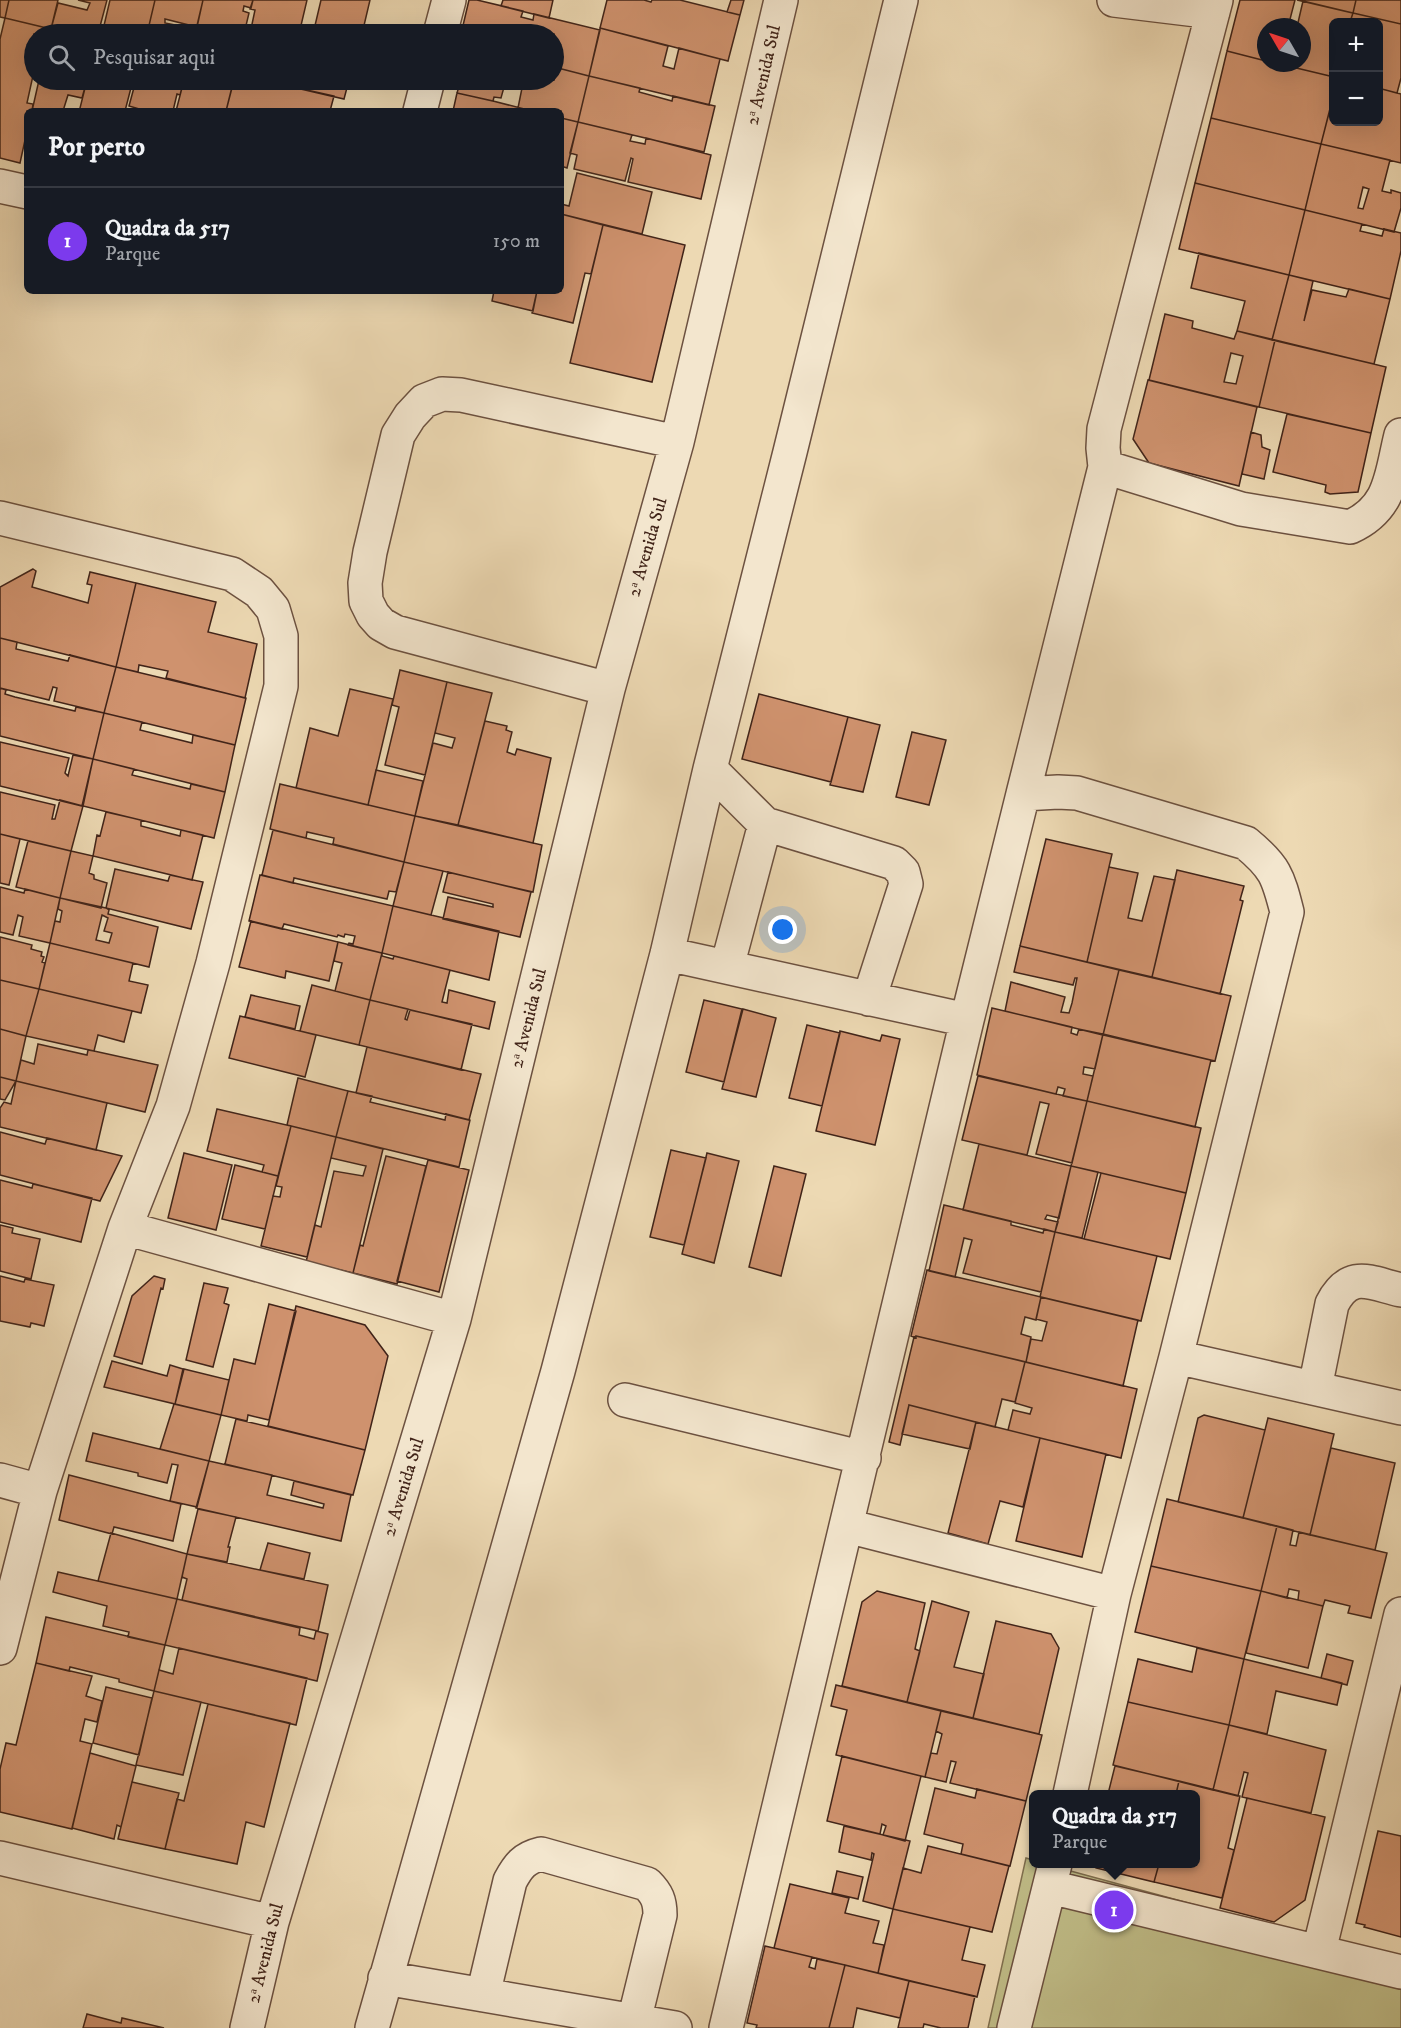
<!DOCTYPE html>
<html lang="pt">
<head>
<meta charset="utf-8">
<style>
  body { margin:0; font-family:"IM FELL DW Pica",serif; background:#242831; color:#f1f3f6 }
  .controls { position:absolute; right:18px; top:18px; display:grid; overflow:hidden; border-radius:9px; box-shadow:0 6px 24px #0002 }
  .controls button { width:54px; height:54px; display:grid; place-items:center; padding:0; border:0; border-bottom:2px solid #363941; background:#171b24; color:#f1f3f6; font:30px sans-serif }
  .compass { position:absolute; left:1257px; top:18px; width:54px; height:54px; border-radius:50%; background:#171b24; box-shadow:0 6px 24px #0002; rotate:309deg }
  .you { position:absolute; left:783px; top:930px; width:21px; height:21px; margin:-15px; border:4px solid #fff; border-radius:50%; background:#1a73e8; box-shadow:0 0 0 9px #1a73e833 }
  .badge { display:grid; place-items:center; width:39px; height:39px; border-radius:50%; background:#7c3aed; color:#fff; font-size:20px; font-weight:700 }
  .pin { position:absolute; translate:-50% -50%; border:3px solid #fff; box-shadow:0 2px 6px #0006 }
  .popup { position:absolute; left:1029px; top:1790px; width:171px; height:78px; box-sizing:border-box; display:grid; place-content:center; border-radius:9px; background:#171b24; filter:drop-shadow(0 2px 4px #0005); font-size:20px; white-space:nowrap; color:#9ea1a6 }
  .popup b { font-size:22px; color:#f1f3f6 }
  .popup::after { content:''; position:absolute; left:50%; top:100%; margin-left:-12px; border:12px solid transparent; border-top-color:#171b24 }
  .list { margin:0; padding:0; list-style:none }
  h2 { display:flex; justify-content:space-between; align-items:center; height:78px; margin:0; padding:0 24px; font-size:26px }
  h2 small { font-size:20px; font-weight:400; color:#9ea1a6 }
  .list li { display:grid; grid-template-columns:39px 1fr auto; gap:18px; align-items:center; box-sizing:border-box; height:108px; padding:0 24px; border-top:2px solid #363941 }
  .list b { display:block; font-size:22px; white-space:nowrap }
  .list p { margin:0; font-size:20px; white-space:nowrap; color:#9ea1a6 }
  .list em { font-size:20px; font-style:normal; color:#9ea1a6 }
  .icon { flex:none; width:33px; height:33px; fill:none; stroke:currentColor; stroke-width:2; stroke-linecap:round; stroke-linejoin:round }
  .map { position:relative; flex:none; width:1401px; height:2028px; overflow:hidden }
  .search { position:absolute; background:#171b24; box-shadow:0 6px 24px #0002; left:24px; top:24px; width:540px; height:66px; display:flex; align-items:center; gap:15px; box-sizing:border-box; padding:0 21px; border-radius:33px; color:#9ea1a6; font-size:22px }
  .panel { position:absolute; background:#171b24; box-shadow:0 6px 24px #0002; left:24px; top:108px; width:540px; height:186px; border-radius:9px }
  .map>svg:first-child { display:block }
</style>
</head>
<body>
<div class="map">
<svg width="1401" height="2028" viewBox="0 0 1401 2028">
  <rect width="100%" height="100%" fill="#edd9b3"/>
  <filter id="stains"><feTurbulence type="fractalNoise" baseFrequency=".00333" numOctaves="4"/><feColorMatrix values="0 0 0 0 .2 0 0 0 0 .09 0 0 0 0 .02 0 0 0 .5 -.17"/></filter>
  <radialGradient id="worn" r=".72"><stop offset=".6" stop-color="#630" stop-opacity="0"/><stop offset="1" stop-color="#630" stop-opacity=".3"/></radialGradient>
  <!-- green -->
  <path fill="#c0bd88" stroke="#807050" stroke-width="1.5" d="M1026,1858L1033,1860V1864H1045L1401,1961V2028H988Z"/>
  <!-- building -->
  <path fill="#cf926e" stroke="#412419" stroke-width="1.5" fill-rule="evenodd" d="M0,0H9L5,18L0,17Z
    M9,0H58L51,29L5,18Z
    M78,0H107L98,34H74L51,29L58,3L87,10L90,3Z
    M110,0H155L147,34H102Z
    M155,0H203L197,27L165,19V23L196,29L195,34H147Z
    M203,0H253L251,8L244,6L243,11L249,13L244,34H195Z
    M253,0H307L299,34H275L251,29L255,10L250,9Z
    M321,0H370L362,34H313Z
    M469,0H477L523,11L521,17L533,20L534,14L600,30L589,76L554,67V34H461Z
    M503,0H553L549,18L501,6Z
    M607,0H644L651,2L652,0H680L740,15L728,61L600,28Z
    M731,0H744L740,15L727,12Z
    M1240,0H1295L1288,27H1266V61L1227,51Z
    M1297,0H1356L1353,13Z
    M1356,0H1401V24L1353,13Z
    M1303,1L1353,13L1350,22H1334V77L1288,66L1289,63H1302V27H1297Z
    M1353,13L1401,24V78L1397,93L1378,88V22H1350Z
    M5,18L51,29L50,34H34V71L27,103L33,104L32,111H27V131L20,163L0,158V39Z
    M600,28L668,46L663,66L674,69L679,48L720,59L709,105L589,76Z
    M1227,51L1266,61V63L1288,66L1334,77V93L1321,144L1211,118Z
    M554,67L589,76L578,122L561,118V111H532L518,108L523,83L506,80H554Z
    M589,76L640,88L639,92L672,101L673,96L715,106L704,152L578,122Z
    M39,80H87L82,98L68,95L63,111H32Z
    M87,80H136H133L125,111H87L80,108Z
    M136,80H184L180,95L177,94L173,111H146L129,106Z
    M184,80H207L206,81L232,87L226,111H176Z
    M234,80H262L334,96L330,111H226Z
    M262,80H349L344,99Z
    M461,80H506L501,98L494,97L493,101L457,93Z
    M1378,88L1401,94V163L1321,144L1329,113L1334,115V122H1378Z
    M457,93L493,101L532,111H453Z
    M561,118L578,122L567,168L561,166Z
    M1211,118L1321,144L1305,210L1195,183Z
    M578,122L632,135L630,141L645,144L646,138L711,155L701,199L628,182L633,159L631,158L625,181L574,169L577,155L570,153Z
    M1321,144L1390,160L1382,191L1391,193V190L1401,193V208L1394,232L1305,210ZM1363,187L1369,189L1363,209L1358,208Z
    M577,173L652,192L642,234L561,214V204L569,206Z
    M1195,183L1305,210L1289,275L1179,249Z
    M1305,210L1362,224L1360,231L1382,236L1384,229L1401,233V251L1390,299L1289,275Z
    M561,214L603,225L591,274L585,273L573,323L532,313L537,291H561Z
    M603,225L685,245L652,382L570,363Z
    M1199,253L1289,275L1272,340L1237,331L1245,301L1191,288Z
    M1289,275L1313,281L1304,321L1312,290L1346,297L1349,289L1390,299L1374,364L1272,340Z
    M494,291H537L533,311L492,301Z
    M1165,314L1193,321L1192,328L1234,339L1237,331L1275,340L1259,407L1149,380ZM1231,353L1243,356L1236,384L1224,382Z
    M1275,340L1386,367L1371,433L1259,407Z
    M1148,380L1257,407L1239,486L1149,463L1133,439Z
    M1287,414L1371,433L1358,492L1330,494L1325,492L1326,485L1273,472Z
    M1251,432L1261,435L1262,447L1270,450L1264,479L1242,474Z
    M33,569L36,571L32,587L88,603L92,585L87,584L90,572L136,583L116,667L0,638V587Z
    M136,583L216,602L208,632L257,644L245,698L166,678L168,671L139,665L138,672L116,667Z
    M0,638L17,642L16,649L68,661L70,655L116,667L104,713L54,701L57,688L53,687L49,700L0,688Z
    M116,667L246,698L235,745L104,713Z
    M400,670L447,682L425,775L385,765L399,707L392,705Z
    M447,682L492,693L458,825L415,816L433,743L452,748L455,738L435,733Z
    M0,688L6,690L5,694L15,697L75,711L76,707L104,713L93,759L0,736Z
    M350,689L393,699L368,805L296,788L310,728L338,736Z
    M759,694L848,717L831,782L742,759Z
    M104,713L142,722L140,730L192,743L193,735L235,745L225,792L93,759Z
    M848,717L880,725L863,792L830,785Z
    M485,721L507,726L506,730L512,732L507,752L515,755L517,749L551,758L533,843L458,825Z
    M912,732L946,740L929,805L896,797Z
    M0,742L69,758L65,773L68,776L73,755L93,759L82,806L0,786Z
    M93,759L134,769L132,775L190,789L191,784L225,792L214,838L83,806Z
    M376,770L423,781L415,816L368,805Z
    M280,784L415,816L404,862L333,844L334,838L307,832L306,838L270,829Z
    M0,792L55,805L52,819H55L60,800L83,806L71,851L0,834Z
    M106,812L141,820V826L180,836L181,830L203,835L192,880L93,856L97,835L100,836Z
    M415,816L542,845L533,892L404,862Z
    M273,830L404,862L396,892L389,891L387,899L294,878L293,883L262,875Z
    M0,834L20,839L9,885L0,883Z
    M1046,839L1112,854L1087,962L1020,946Z
    M28,841L71,851L60,898L16,887Z
    M71,851L93,856L89,873L94,875V879L107,883L101,908L60,898Z
    M404,862L443,871L431,915L393,906Z
    M1109,867L1138,873L1128,918L1142,921L1154,876L1175,880L1152,977L1087,962Z
    M115,869L168,881L170,875L203,882L191,929L106,908Z
    M1177,870L1244,886L1240,900L1243,901L1220,994L1152,977Z
    M448,872L531,892L520,937L443,919L448,897L493,907V904L443,892Z
    M260,875L393,906L382,953L348,945L349,943L353,944L355,936L345,934L344,937L338,935L337,937L284,924L282,929L249,921Z
    M0,887L24,893L25,889L60,898L50,943L19,936L23,917L18,915L13,935L0,932Z
    M60,898L106,908L109,910L108,914L158,927L149,967L50,943L55,921L60,922L62,911L58,909ZM102,915L108,918L104,931L112,933L109,943L96,940Z
    M393,906L499,931L489,980L382,953Z
    M251,921L338,942L329,981L286,971L285,978L239,967Z
    M0,937L32,945L31,949L42,952L41,956L44,957L42,962L45,963L39,989L0,980Z
    M338,942L382,953L370,1000L335,991L342,963L334,961Z
    M50,943L133,963L129,981L148,985L141,1013L39,989Z
    M1020,946L1119,970L1103,1035L1005,1011L1011,982L1065,997L1061,1012L1069,1013L1072,1003L1077,978H1075L1073,985L1014,972Z
    M382,953V956L393,959L394,956L450,970L442,1002L447,1003L449,990L495,1002L489,1029L370,1000Z
    M1119,970L1231,996L1215,1061L1103,1035Z
    M0,980L39,989L26,1036L0,1029Z
    M312,985L370,1000L359,1045L300,1031Z
    M39,989L132,1011L124,1042L98,1035L94,1051L26,1036Z
    M251,995L300,1006L295,1029L245,1017Z
    M370,1000L408,1009L405,1019L407,1020L410,1010L472,1024L461,1070L359,1045Z
    M704,1000L742,1009L724,1082L686,1072Z
    M992,1008L1072,1027L1071,1033L1077,1035L1079,1029L1103,1034L1095,1069L1084,1067L1083,1074L1093,1076L1087,1101L1063,1096L1065,1089L1058,1087L1056,1094L977,1075Z
    M743,1009L776,1018L756,1097L722,1089Z
    M240,1016L316,1035L305,1077L229,1058Z
    M807,1025L840,1033L822,1106L789,1098Z
    M0,1029L26,1036L16,1081L0,1077Z
    M840,1031L880,1041L882,1035L900,1039L875,1145L816,1131Z
    M1103,1034L1211,1060L1195,1127L1087,1101Z
    M38,1044L87,1055L88,1050L94,1051L158,1065L145,1112L16,1081L21,1060L34,1064Z
    M367,1047L481,1074L469,1120L356,1093Z
    M978,1076L1087,1101L1072,1163L1036,1154L1049,1104L1040,1102L1027,1155L962,1140Z
    M0,1077L16,1081L5,1100L0,1099Z
    M298,1078L348,1091L336,1137L287,1125Z
    M16,1081L107,1103L96,1150L0,1127V1108L4,1102L11,1104Z
    M348,1091L372,1096L370,1102L445,1120L446,1114L470,1120L459,1167L336,1137Z
    M1087,1101L1201,1128L1186,1193L1071,1166Z
    M217,1109L291,1126L278,1176L262,1172L264,1165L207,1151Z
    M291,1126L336,1137L307,1257L261,1246L273,1196L280,1197L282,1187L276,1186Z
    M0,1132L45,1144L47,1138L122,1156L100,1201L0,1175Z
    M336,1137L383,1149L353,1273L306,1262L315,1225L321,1227L334,1171L363,1176L366,1166L331,1158Z
    M979,1144L1071,1166L1059,1218L1047,1215L1045,1219L1058,1222L1055,1232L963,1210Z
    M671,1150L706,1158L684,1245L650,1237Z
    M184,1153L232,1165L216,1230L168,1218Z
    M707,1153L739,1161L714,1263L682,1254Z
    M386,1156L426,1166L397,1284L353,1273L360,1245L363,1246Z
    M428,1160L469,1170L439,1292L397,1281Z
    M235,1165L278,1176L265,1229L222,1219Z
    M774,1166L806,1174L781,1276L749,1267Z
    M1071,1166L1098,1172L1082,1238L1055,1232Z
    M1101,1173L1186,1193L1170,1259L1084,1239Z
    M0,1180L32,1188L33,1184L92,1198L81,1242L0,1222Z
    M944,1205L1011,1221V1225L1043,1233L1044,1229L1055,1232L1041,1292L963,1273L972,1240L964,1238L955,1277L929,1271Z
    M0,1225L13,1228L12,1233L40,1239L31,1279L0,1271Z
    M1055,1232L1157,1256L1141,1321L1040,1297Z
    M927,1270L1041,1297L1036,1320L1025,1317L1021,1334L1031,1337L1026,1362L916,1336V1338L911,1336Z
    M0,1276L24,1282L25,1279L54,1285L44,1326L31,1323L30,1327L0,1321Z
    M154,1276L165,1279L163,1289L161,1288L142,1364L114,1356L132,1296Z
    M204,1283L228,1288L224,1303L229,1305L213,1367L186,1360Z
    M1041,1297L1138,1320L1123,1386L1026,1362L1031,1339L1042,1341L1047,1322L1036,1319Z
    M269,1304L296,1311L269,1420L248,1415L247,1421L221,1415L234,1359L255,1364Z
    M296,1306L365,1325L388,1356L365,1450L268,1426Z
    M916,1336L1025,1362L1015,1402L1002,1399L995,1427L909,1405L900,1445L889,1442L914,1337Z
    M112,1361L167,1376L170,1365L183,1369L175,1404L104,1387Z
    M1025,1362L1137,1389L1121,1458L1008,1430L1013,1410L1030,1414L1032,1408L1015,1403Z
    M184,1369L229,1380L221,1415L175,1404Z
    M174,1404L221,1415L209,1461L160,1449Z
    M909,1405L976,1422L970,1449L902,1434Z
    M1204,1415L1265,1430L1243,1518L1178,1502L1198,1418Z
    M1268,1418L1334,1434L1310,1535L1243,1518Z
    M236,1419L365,1450L353,1495L225,1464Z
    M976,1422L1040,1438L1023,1507L1000,1501L988,1544L948,1533Z
    M93,1433L209,1461L197,1507L170,1501L178,1465L172,1464L167,1483L138,1476V1473L86,1461Z
    M1040,1438L1106,1454L1082,1557L1016,1541Z
    M1331,1448L1395,1463L1375,1550L1310,1535Z
    M209,1461L272,1475L267,1495L323,1508L324,1504L291,1495L294,1481L351,1495L341,1541L196,1508Z
    M69,1475L181,1504L173,1541L114,1527L112,1534L59,1520Z
    M1167,1499L1277,1526L1261,1591L1151,1566Z
    M198,1509L236,1517L228,1547H230L227,1562L187,1554Z
    M1277,1526L1293,1530L1290,1545L1296,1546L1299,1532L1387,1553L1371,1618L1348,1613L1350,1606L1325,1600L1323,1606L1298,1600L1299,1591L1289,1589L1287,1598L1261,1591Z
    M111,1533L187,1554L177,1599L98,1581Z
    M268,1543L310,1553L304,1579L260,1570Z
    M187,1554L328,1585L318,1631L182,1600L187,1579L182,1577Z
    M1151,1566L1261,1591L1244,1659L1135,1632Z
    M58,1572L177,1599L165,1645L128,1637L129,1632L103,1626L107,1606L53,1592Z
    M877,1591L925,1603L915,1649L920,1651L907,1702L842,1686L862,1602Z
    M1261,1591L1323,1606L1308,1668L1246,1653Z
    M177,1599L300,1628L299,1635L314,1639L316,1631L328,1634L317,1681L165,1645Z
    M932,1601L969,1612L954,1667L984,1674L973,1718L907,1702Z
    M46,1617L165,1645L154,1691L119,1682V1679L70,1667L69,1671L36,1663Z
    M996,1621L1051,1634L1059,1648L1039,1734L973,1718Z
    M179,1648L307,1678L296,1725L154,1691L159,1670L173,1674Z
    M1197,1648L1244,1659L1229,1725L1128,1702L1138,1659L1192,1672Z
    M1327,1654L1353,1661L1347,1685L1321,1678Z
    M1244,1659L1342,1683L1337,1705L1276,1691L1267,1734L1229,1725Z
    M36,1663L92,1676L86,1696L102,1701L97,1722L85,1719L80,1741L92,1744L72,1829L0,1812V1769L6,1743L16,1745Z
    M836,1685L941,1711L925,1777L836,1755L847,1710L831,1706Z
    M106,1687L152,1698L139,1755L93,1743Z
    M154,1691L201,1702L183,1775L136,1765Z
    M1128,1702L1229,1725L1213,1790L1113,1765Z
    M208,1704L290,1723L264,1827L246,1822L237,1864L165,1849L177,1799L184,1801Z
    M941,1711L1042,1735L1026,1801L950,1783L956,1762L951,1761L946,1782L925,1777L931,1753L937,1754L942,1734L936,1731Z
    M1229,1725L1326,1750L1311,1813L1242,1797L1248,1773L1244,1772L1238,1796L1213,1790Z
    M90,1753L136,1766L121,1827L117,1825L114,1839L72,1828Z
    M842,1756L921,1776L905,1841L883,1835L886,1826L882,1824L880,1834L827,1821Z
    M1115,1766L1179,1781L1176,1794H1108Z
    M1179,1781L1240,1796L1228,1848L1234,1850L1222,1898L1154,1882L1159,1864H1195V1794H1176Z
    M132,1782L179,1793L165,1849L118,1839Z
    M935,1788L975,1798L977,1789L1026,1801L1010,1866L961,1854L963,1844L924,1834Z
    M1247,1798L1325,1817L1305,1900L1274,1922L1220,1908Z
    M844,1826L910,1841L893,1909L863,1901L874,1854L872,1853L871,1860L839,1852Z
    M1378,1831L1401,1836V1937L1364,1927L1365,1925L1356,1923Z
    M928,1846L1009,1866L992,1932L893,1909L903,1868L921,1873Z
    M1096,1864H1159L1154,1882L1096,1868Z
    M837,1871L863,1877L858,1899L832,1893Z
    M790,1884L849,1898L845,1913L879,1921L873,1943L884,1945L878,1973L774,1948Z
    M893,1909L970,1927L962,1960L985,1965L977,1997L878,1973Z
    M765,1946L812,1957L809,1967L815,1969L817,1959L845,1965L829,2028H756L757,2025L747,2023Z
    M845,1965L909,1981L900,2018L857,2008L853,2028H829Z
    M909,1981L975,1996L968,2028H941L924,2024L923,2028H898Z
    M87,2014L121,2023L122,2018L164,2028H83Z"/>
  <g fill="none" stroke-linecap="round" stroke-linejoin="round">
    <!-- minor casing -->
    <g stroke="#6c5140" stroke-width="36">
      <path id="minor" d="M1114,0L1213,12
        M1216,0L1104,429L1103,448L1105,467L1241,509L1350,527C1392,508 1391,475 1401,435
        M440,34L449,0
        M420,111L428,80
        M0,186L27,192
        M0,518L232,574L259,592L273,609L281,636V686L213,963L173,1106L125,1228L40,1491L0,1648
        M608,689L395,632L381,624L373,615L366,601L365,583L370,552L398,435L410,416L424,401L442,394L461,395L677,442
        M710,769L765,824
        M1023,794L1105,467
        M667,954L967,1020
        M727,967L765,824L894,863L903,872L906,884L869,999
        M125,1228L454,1319
        M1176,1357L1401,1408
        M1315,1388L1332,1304C1350,1269 1370,1283 1401,1290
        M625,1400L864,1458
        M0,1480L40,1491
        M847,1526L1114,1594
        M0,1858L272,1922
        M1050,1887L1401,1972
        M1319,1951L1401,1614
        M385,1978L675,2028
        M483,1995L510,1881C518,1866 524,1858 541,1854L647,1884C657,1894 660,1901 660,1915L634,2021
        M247,2028L272,1922L454,1319L608,689L677,442L781,0
        M372,2028L558,1371L667,954L710,769L790,452L901,0
        M726,2028L967,1020L1023,794L1058,792L1077,793L1246,843C1275,867 1278,876 1287,912L1176,1357L1114,1594L1070,1794
        M1014,2028L1055,1864"/>
    </g>
    <!-- minor -->
    <use href="#minor" stroke="#f3e6ce" stroke-width="33"/>
  </g>
  <g text-anchor="middle" stroke-width="4.5" stroke-linejoin="round" paint-order="stroke">
    <!-- street labels -->
    <g font-size="18" fill="#412419" stroke="#f3e6ce">
      <text transform="translate(763 75) rotate(-77)" y="6">2ᵃ Avenida Sul</text>
      <text transform="translate(647 547) rotate(-74)" y="6">2ᵃ Avenida Sul</text>
      <text transform="translate(528 1018) rotate(-76)" y="6">2ᵃ Avenida Sul</text>
      <text transform="translate(403 1487) rotate(-73)" y="6">2ᵃ Avenida Sul</text>
      <text transform="translate(265 1953) rotate(-76)" y="6">2ᵃ Avenida Sul</text>
    </g>
  </g>
  <rect width="100%" height="100%" filter="url(#stains)"/>
  <rect width="100%" height="100%" fill="url(#worn)"/>
</svg>
<div class="controls">
<button>+</button>
<button>−</button>
</div>
<svg class="compass" viewBox="-18 -18 36 36"><path d="M0-13l5 13h-10z" fill="#e53935"/><path d="M0 13l5-13h-10z" fill="#9ea1a6"/></svg>
<div class="you"></div>
<div class="pin badge" style="left:1114px;top:1910px">1</div>
<div class="popup"><b>Quadra da 517</b>Parque</div>
<div class="search"><svg class="icon" aria-label="search" viewBox="0 0 24 24"><circle cx="10" cy="10" r="6"/><path d="M15 15l6 6"/></svg>Pesquisar aqui</div>
<section class="panel">
<h2>Por perto<small></small></h2>
<ul class="list">
<li><span class="badge">1</span><div><b>Quadra da 517</b><p>Parque</p></div><em>150 m</em></li>
</ul>
</section>
</div>
</body>
</html>
